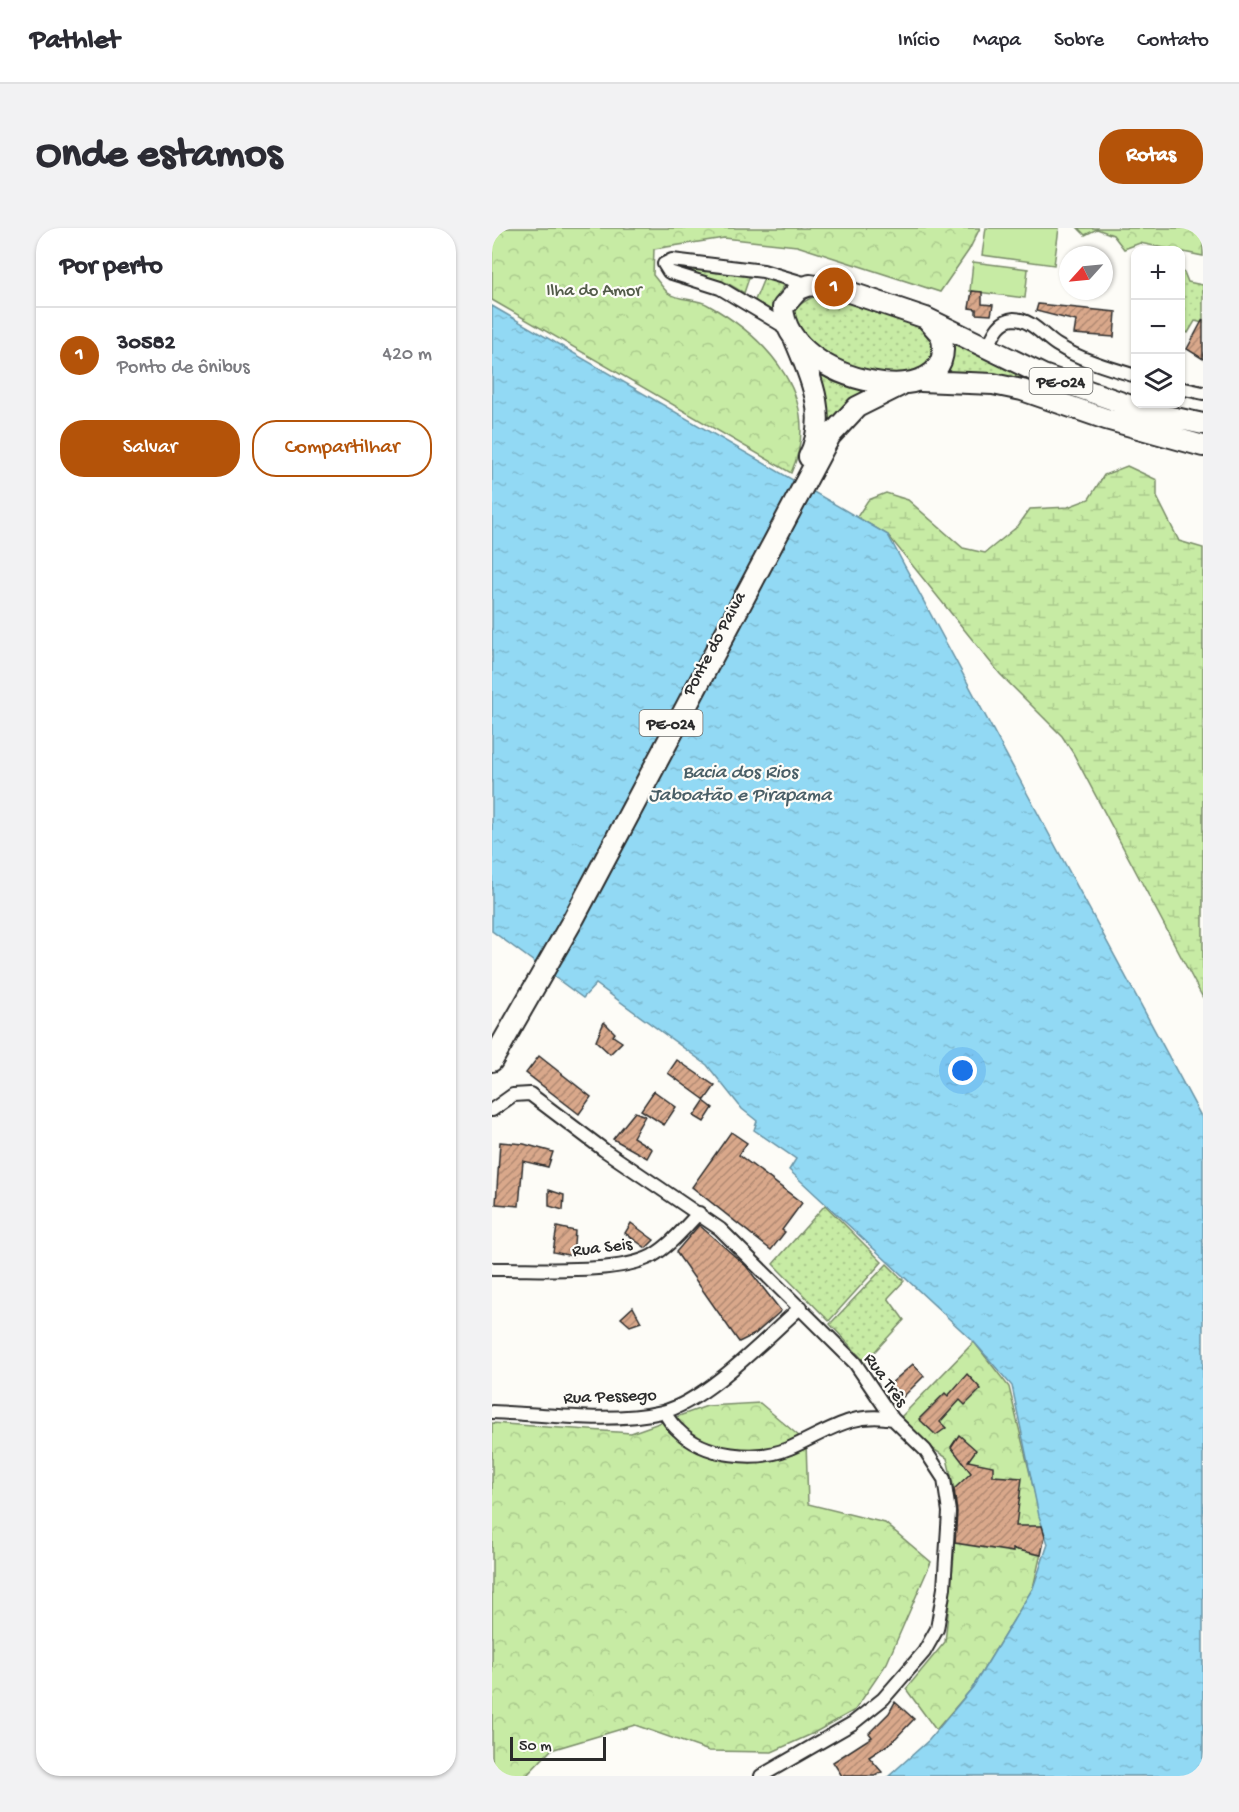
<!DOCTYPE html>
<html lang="pt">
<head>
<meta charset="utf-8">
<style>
  body { margin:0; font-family:"Gochi Hand",sans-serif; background:#f2f2f3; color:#2b2b33 }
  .controls { position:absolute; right:18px; top:18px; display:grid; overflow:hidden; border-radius:12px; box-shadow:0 2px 4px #0004 }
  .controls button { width:54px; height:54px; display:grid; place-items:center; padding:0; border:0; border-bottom:2px solid #e1e1e2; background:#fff; color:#2b2b33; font:30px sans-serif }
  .compass { position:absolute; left:567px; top:18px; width:54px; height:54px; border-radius:50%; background:#fff; box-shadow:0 2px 4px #0004; rotate:243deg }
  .scale { position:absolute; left:18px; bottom:15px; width:96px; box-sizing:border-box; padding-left:6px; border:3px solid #2b2b2b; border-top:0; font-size:16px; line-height:21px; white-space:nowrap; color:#2b2b2b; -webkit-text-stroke:4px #fdfcf7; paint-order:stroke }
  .you { position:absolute; left:471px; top:843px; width:21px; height:21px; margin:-15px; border:4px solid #fff; border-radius:50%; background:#1a73e8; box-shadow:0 0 0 9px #1a73e833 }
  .badge { display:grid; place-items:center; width:39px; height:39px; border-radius:50%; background:#b45309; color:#fff; font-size:20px; font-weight:700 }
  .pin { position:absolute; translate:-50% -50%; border:3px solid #fff; box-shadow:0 2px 6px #0006 }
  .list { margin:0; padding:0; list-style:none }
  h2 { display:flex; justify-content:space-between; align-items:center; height:78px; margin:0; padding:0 24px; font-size:26px }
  h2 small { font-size:20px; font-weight:400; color:#7c7c81 }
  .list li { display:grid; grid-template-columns:39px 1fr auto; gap:18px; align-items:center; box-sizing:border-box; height:96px; padding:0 24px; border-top:2px solid #e1e1e2 }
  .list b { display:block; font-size:22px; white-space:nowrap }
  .list p { margin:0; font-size:20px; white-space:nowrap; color:#7c7c81 }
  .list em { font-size:20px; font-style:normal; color:#7c7c81 }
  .actions { display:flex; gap:12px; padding:18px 24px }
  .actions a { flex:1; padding:14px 0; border:2px solid #b45309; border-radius:24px; text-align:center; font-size:21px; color:#b45309 }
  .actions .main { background:#b45309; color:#fff }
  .icon { flex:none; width:33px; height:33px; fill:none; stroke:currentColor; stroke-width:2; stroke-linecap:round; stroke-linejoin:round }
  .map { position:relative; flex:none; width:711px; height:1548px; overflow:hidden; border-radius:24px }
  header { display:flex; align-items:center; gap:36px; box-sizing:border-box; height:84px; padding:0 30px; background:#fff; border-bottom:2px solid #e1e1e2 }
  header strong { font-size:28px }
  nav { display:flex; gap:33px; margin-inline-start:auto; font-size:21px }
  .intro { display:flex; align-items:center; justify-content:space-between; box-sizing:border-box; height:144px; padding:0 36px }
  h1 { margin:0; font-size:42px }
  .button { padding:15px 27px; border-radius:24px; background:#b45309; color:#fff; font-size:21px; font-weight:700 }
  main { display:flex; gap:36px; padding:0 36px }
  aside { flex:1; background:#fff; border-radius:24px; box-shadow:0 2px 4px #0004 }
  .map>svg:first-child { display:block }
</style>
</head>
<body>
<header>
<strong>Pathlet</strong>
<nav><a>Início</a><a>Mapa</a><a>Sobre</a><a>Contato</a></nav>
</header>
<div class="intro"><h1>Onde estamos</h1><a class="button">Rotas</a></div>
<main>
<aside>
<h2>Por perto<small></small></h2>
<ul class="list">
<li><span class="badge">1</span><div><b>30582</b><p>Ponto de ônibus</p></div><em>420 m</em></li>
</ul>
<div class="actions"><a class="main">Salvar</a><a>Compartilhar</a></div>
</aside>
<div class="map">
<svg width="711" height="1548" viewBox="0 0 711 1548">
  <defs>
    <pattern id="grass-dots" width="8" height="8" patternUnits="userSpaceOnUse" patternTransform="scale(1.5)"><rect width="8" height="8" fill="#c7eba4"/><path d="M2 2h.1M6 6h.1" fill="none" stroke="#abca8d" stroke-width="1.8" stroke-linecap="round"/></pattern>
    <pattern id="forest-crowns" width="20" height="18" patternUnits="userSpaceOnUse" patternTransform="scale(1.5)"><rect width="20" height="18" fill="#c7eba4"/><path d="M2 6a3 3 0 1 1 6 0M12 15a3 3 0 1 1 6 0" fill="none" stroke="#abca8d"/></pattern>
    <pattern id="wetland-marsh" width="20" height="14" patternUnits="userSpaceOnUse" patternTransform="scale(1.5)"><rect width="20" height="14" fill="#c7eba4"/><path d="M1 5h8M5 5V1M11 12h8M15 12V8" fill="none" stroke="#abca8d"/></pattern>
    <pattern id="water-ripples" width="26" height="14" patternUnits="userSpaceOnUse" patternTransform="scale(1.5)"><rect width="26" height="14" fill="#92d9f4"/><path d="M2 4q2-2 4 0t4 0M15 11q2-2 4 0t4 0" fill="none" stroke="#7ebad1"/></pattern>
    <pattern id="building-hatch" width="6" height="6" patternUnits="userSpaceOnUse" patternTransform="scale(1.5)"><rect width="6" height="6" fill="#d9a88b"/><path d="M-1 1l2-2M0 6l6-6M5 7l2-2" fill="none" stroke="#b08972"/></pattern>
  </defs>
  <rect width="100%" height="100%" fill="#fdfcf7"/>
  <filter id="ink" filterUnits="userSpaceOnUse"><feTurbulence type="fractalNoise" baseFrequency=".0167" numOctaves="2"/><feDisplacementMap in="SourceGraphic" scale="12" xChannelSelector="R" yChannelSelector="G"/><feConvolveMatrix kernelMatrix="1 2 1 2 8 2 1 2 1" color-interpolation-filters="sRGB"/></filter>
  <g filter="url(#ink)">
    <!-- grass -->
    <path fill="url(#grass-dots)" stroke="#798b68" stroke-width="1.5" d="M186,37L258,47L252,65L235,55L180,39Z
      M688,42L692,44L696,54L711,57V95L703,93L696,105L689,101Z
      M273,48L298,52C286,62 282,74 282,89L263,72Z
      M324,67C363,69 401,87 436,101L444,126L424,148L337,141L299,92L303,79Z
      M459,108L616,174L611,185L521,151L449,144Z
      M314,135L341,154L380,163L339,214Z
      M333,977L390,1034L337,1093L281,1036Z
      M395,1036L412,1053L396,1070L412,1092L373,1134L338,1096Z"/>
    <!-- forest -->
    <path fill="url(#forest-crowns)" stroke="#798b68" stroke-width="1.5" d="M0,0H488L477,22L448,64L305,18L232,10L162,21L161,47C166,53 171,60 176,65C186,73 205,70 216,77C277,111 332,172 299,245L0,72Z
      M586,0H711V28L648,15L632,21L621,7L605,1L593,7Z
      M482,1114L517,1159L553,1308L541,1360L481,1459L444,1502L414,1461L453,1414L462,1328L463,1290V1265L455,1230L426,1211L408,1190Z
      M268,1175L314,1214L316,1276L393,1295L439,1334L395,1435L363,1482L320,1506L280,1524L217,1523L143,1497L59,1522L34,1548H0V1195L139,1205L215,1178Z"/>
    <!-- wetland -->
    <path fill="url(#wetland-marsh)" stroke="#798b68" stroke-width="1.5" d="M635,238L665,252V269L687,313L711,320V770L581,525L570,508L508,446L396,307L365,289L376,272L394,265L416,272L471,320L493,325L526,298L538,281L576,279L597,271L612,247Z"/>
    <!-- park -->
    <path fill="#c7eba4" stroke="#798b68" stroke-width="1.5" d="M494,0H567L562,37L490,27Z
      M481,34L536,41L533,70L478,63Z"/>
    <!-- water -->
    <path fill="url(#water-ripples)" stroke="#6993a4" stroke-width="1.5" d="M0,78L396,307L711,892V1548H397L437,1512L481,1459L541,1360L556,1316L547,1288L520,1158L482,1114L297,942L304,931L262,902L265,893L250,881L215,837L104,756L91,770L0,703Z"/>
    <!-- building -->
    <path fill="url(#building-hatch)" stroke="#2b2b2b" stroke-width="1.5" d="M480,63L490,64V76L501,77L499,87L484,86V81L477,80Z
      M546,76L624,84L622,109L582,106L584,93L544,83Z
      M711,91V131L695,121Z
      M112,794L123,805L121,808L130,814L118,826L104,813Z
      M47,828L99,869L87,886L34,845Z
      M185,832L223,858L213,872L176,845Z
      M162,863L184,879L172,897L149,882Z
      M212,873L221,880L212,894L202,888Z
      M143,884L153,888L141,909L160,921L155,930L121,911Z
      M239,904L255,915L247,927L310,975L290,1002L293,1004L279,1022L200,959Z
      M8,914L32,916L61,924L56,939L31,933L27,978L4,976Z
      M57,962L72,967L71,982L57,978Z
      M139,995L162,1012L154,1020L133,1005Z
      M207,997L254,1038L289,1083L263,1106L247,1114L184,1024Z
      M65,999L83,1003L81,1028L61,1024Z
      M141,1079L149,1094L138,1098L129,1090Z
      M421,1136L432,1148L410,1170L398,1156Z
      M475,1146L489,1161L473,1177L468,1172L448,1194L454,1200L444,1207L427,1191L453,1165L456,1168Z
      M467,1207L484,1222L476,1233L501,1238V1248L530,1250L524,1298H550L553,1308L549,1327L521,1321V1324L463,1315L465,1284L462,1261L479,1245L459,1219Z
      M403,1474L422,1491L400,1514L377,1529L390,1544L383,1548H350L341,1534L380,1509L377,1505L397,1485Z"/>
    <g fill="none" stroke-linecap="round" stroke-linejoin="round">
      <!-- minor casing -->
      <g stroke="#2b2b2b" stroke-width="16">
        <path id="minor" d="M295,100L228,60L177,44L172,36L180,32L271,43L318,57
          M495,121C501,109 506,92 522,91C539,91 552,109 565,117C589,132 617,140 644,148
          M688,160L711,165
          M0,882L21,867L38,866L112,922L228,1001L363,1135L401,1191L433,1222L452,1251L457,1284L452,1360L445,1401L432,1424L391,1471L361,1495L269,1548
          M0,1041C43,1040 123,1047 160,1028C178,1018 192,1000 207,985
          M0,1184C53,1186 119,1196 170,1184C213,1174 275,1109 309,1079
          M172,1184C176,1190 180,1197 186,1202C212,1229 265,1234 298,1220C335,1204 359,1183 401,1191"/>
      </g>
      <!-- primary casing -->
      <g stroke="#2b2b2b" stroke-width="24">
        <path id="primary" d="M434,90L449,107C472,191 294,156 291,79L307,61L318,57L351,62L434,90L551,147L656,184L711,196
          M303,112C319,150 337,188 317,229
          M429,153L501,156L530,162L614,191L711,218
          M0,833L82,690L338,208L365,179L409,157"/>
      </g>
      <!-- minor -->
      <use href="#minor" stroke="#fdfcf7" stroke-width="12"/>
      <!-- primary -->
      <use href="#primary" stroke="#fdfcf7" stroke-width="20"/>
    </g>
  </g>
  <g text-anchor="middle" stroke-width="4.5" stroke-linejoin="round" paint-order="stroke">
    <!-- shield labels -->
    <g fill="#fdfcf7" stroke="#6a6a68" stroke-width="1.5">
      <rect x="537.5" y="140" width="63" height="26" rx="4.5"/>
      <rect x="147.5" y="482" width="63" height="26" rx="4.5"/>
    </g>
    <g font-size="16" font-weight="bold" fill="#2b2b2b">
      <text x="569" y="159">PE-024</text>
      <text x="179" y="501">PE-024</text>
    </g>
    <!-- park labels -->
    <g font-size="18" fill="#525b49" stroke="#fdfcf7">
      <text x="102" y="67">Ilha do Amor</text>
    </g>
    <!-- street labels -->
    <g font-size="18" fill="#2b2b2b" stroke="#fdfcf7">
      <text transform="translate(221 415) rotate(-62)" y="6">Ponte do Paiva</text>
      <text transform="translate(110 1018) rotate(-7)" y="6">Rua Seis</text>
      <text transform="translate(395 1151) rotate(54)" y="6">Rua Três</text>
      <text transform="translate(118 1167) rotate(-2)" y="6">Rua Pessego</text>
    </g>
    <!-- water labels -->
    <g font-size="20" font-style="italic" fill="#4a5f67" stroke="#fdfcf7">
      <text x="248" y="549">Bacia dos Rios<tspan x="248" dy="23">Jaboatão e Pirapama</tspan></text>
    </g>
  </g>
</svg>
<div class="controls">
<button>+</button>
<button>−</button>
<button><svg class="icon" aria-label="layers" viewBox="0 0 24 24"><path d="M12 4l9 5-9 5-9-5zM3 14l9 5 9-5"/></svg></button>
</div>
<svg class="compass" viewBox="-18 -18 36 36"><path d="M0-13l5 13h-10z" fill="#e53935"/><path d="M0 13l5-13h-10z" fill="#7c7c81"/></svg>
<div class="scale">50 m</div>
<div class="you"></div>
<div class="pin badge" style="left:342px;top:59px">1</div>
</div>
</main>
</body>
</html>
